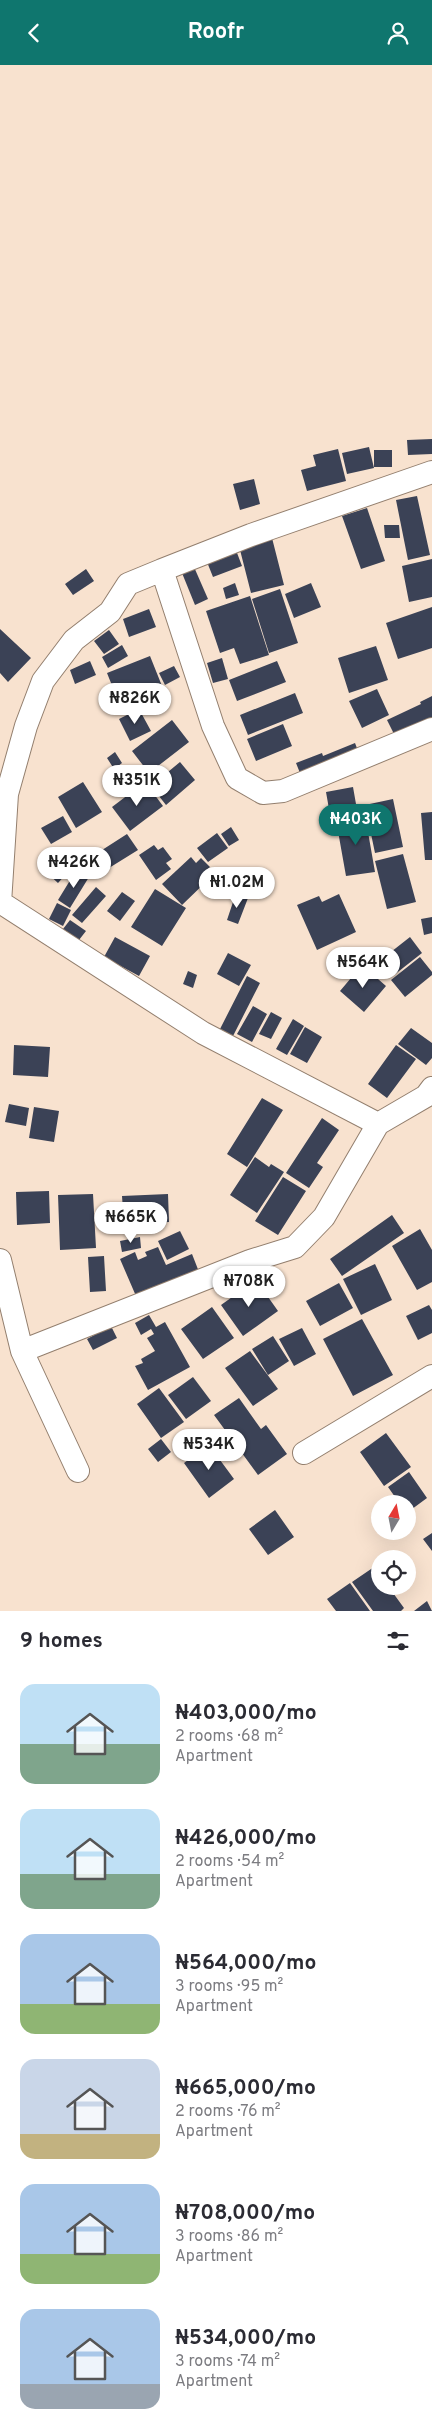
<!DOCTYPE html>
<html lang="en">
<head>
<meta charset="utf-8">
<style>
	:root { --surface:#fff; --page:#f7f7f7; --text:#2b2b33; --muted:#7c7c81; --accent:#0f766e }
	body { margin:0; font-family:Overpass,sans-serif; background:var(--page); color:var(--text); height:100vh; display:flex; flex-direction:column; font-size:19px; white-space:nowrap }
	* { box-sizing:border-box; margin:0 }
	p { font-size:16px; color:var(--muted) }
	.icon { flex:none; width:28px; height:28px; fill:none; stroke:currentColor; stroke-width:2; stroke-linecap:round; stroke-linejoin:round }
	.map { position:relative; height:1546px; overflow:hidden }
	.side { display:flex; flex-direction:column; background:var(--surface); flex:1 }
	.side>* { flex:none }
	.needle { width:32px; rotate:10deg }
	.tools { position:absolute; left:371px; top:1430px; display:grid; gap:10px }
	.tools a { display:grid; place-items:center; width:45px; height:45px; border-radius:50%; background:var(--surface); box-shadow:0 5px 20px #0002; font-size:25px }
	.price { position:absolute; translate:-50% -42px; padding:0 11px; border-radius:18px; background:#fff; color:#222; font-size:16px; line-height:32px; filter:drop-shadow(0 1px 2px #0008) }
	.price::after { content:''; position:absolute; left:50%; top:30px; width:15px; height:11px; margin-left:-8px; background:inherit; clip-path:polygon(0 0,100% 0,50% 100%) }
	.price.selected { background:var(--accent); color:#fff }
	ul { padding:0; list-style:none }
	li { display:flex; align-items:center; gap:15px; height:125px; padding:0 20px }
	li span { display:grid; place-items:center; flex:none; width:140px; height:100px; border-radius:15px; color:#555 }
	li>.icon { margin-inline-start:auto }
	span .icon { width:60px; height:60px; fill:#fffc; stroke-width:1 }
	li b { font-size:21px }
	h2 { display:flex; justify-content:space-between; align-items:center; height:60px; padding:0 20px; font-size:21px }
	header { display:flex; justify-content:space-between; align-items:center; height:65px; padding:0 20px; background:var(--accent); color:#fff; font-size:22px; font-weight:700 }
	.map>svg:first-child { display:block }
</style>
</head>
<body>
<header><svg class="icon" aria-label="back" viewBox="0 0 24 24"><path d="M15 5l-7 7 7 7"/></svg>Roofr<svg class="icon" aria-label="person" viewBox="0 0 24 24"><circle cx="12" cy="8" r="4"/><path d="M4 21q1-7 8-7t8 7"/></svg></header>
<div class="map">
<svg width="432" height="1546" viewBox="0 0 432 1546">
	<rect width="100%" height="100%" fill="#f8e2cf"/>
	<path fill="#3b4256" d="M432,374v15l-24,1 -1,-15z
		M369,382l5,21 -27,6 -5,-21z
		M338,384l8,32 -39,10 -6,-21 15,-4 -3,-11z
		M374,385h18v17h-18z
		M254,414l6,25 -20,6 -7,-26z
		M417,431l13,59 -22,5 -12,-60z
		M367,443l18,53 -24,8 -19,-53z
		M384,460h15l1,13h-15z
		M272,473l12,47 -33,8 -12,-47z
		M234,480l8,21 -29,11 -8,-20z
		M432,494v38l-23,5 -7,-36z
		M194,502l14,32 -13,6 -13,-32z
		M86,504l8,12 -21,14 -8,-11z
		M235,518l4,12 -13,4 -3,-11z
		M311,518l10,24 -27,11 -9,-24z
		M280,524l18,54 -29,10 -17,-54z
		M250,531l19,59 -29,9 -6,-16 -14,5 -14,-42z
		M432,542v41l-34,11 -12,-36z
		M149,544l7,18 -27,10 -6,-18z
		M0,564l31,29 -23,24 -8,-9z
		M109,565l10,14 -15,10 -10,-13z
		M122,580l6,11 -20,12 -6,-11z
		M376,581l12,34 -39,13 -11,-35z
		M150,591l12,30 -43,17 -12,-30z
		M222,593l6,21 -15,4 -6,-20z
		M90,596l6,14 -21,9 -5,-14z
		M277,596l9,21 -49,19 -8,-21z
		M174,601l6,11 -15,8 -6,-12z
		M377,624l12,26 -27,13 -13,-27z
		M295,628l8,20 -55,22 -8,-20z
		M432,631v22l-37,18 -8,-16 34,-16 -1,-2z
		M139,644l12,22 -21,10 -11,-22z
		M172,655l17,22 -40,31 -17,-22z
		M283,659l9,22 -36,15 -9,-22z
		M355,678l5,13 -60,17 -4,-10 26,-10 1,3z
		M115,687l7,11 -8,6 -7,-11z
		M180,697l15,18 -29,25 -15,-19z
		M83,717l19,30 -26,16 -18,-31z
		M145,717l18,24 -33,25 -18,-24z
		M353,722l3,17 -27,5 -3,-17z
		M393,734l10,48 -28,6 -10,-48z
		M432,747v48h-7l-4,-47z
		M365,750l10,57 -29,4 -10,-56z
		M63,751l9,16 -21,12 -10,-16z
		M231,762l8,13 -10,6 -8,-12z
		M217,768l11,15 -20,14 -11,-14z
		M127,769l11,16 -29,18 -10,-16z
		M154,780l4,5 5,-3 9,12 -6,4 5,6 -15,11 -17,-25z
		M66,784l13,11 -21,23 -12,-11z
		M403,789l13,48 -29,7 -12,-48z
		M191,792l5,6 5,-5 9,9 -6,5 6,6 -28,27 -20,-21z
		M77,804l12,8 -19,31 -12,-8z
		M96,822l10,9 -24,27 -10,-8z
		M155,824l31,19 -24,38 -31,-19z
		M122,827l13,9 -15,20 -13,-10z
		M236,828l12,5 -10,26 -11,-4z
		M339,829l17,38 -39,18 -20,-45 22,-9 3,6z
		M57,838l14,7 -8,16 -14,-7z
		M432,852v16l-8,2 -3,-16z
		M70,855l16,11 -7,9 -16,-11z
		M115,872l35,19 -11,20 -35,-19z
		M410,872l12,16 -28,22 -12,-16z
		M228,888l23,12 -12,21 -22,-12z
		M420,892l12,15v3l-27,22 -14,-17z
		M362,900l24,21 -22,26 -24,-21z
		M188,906l9,4 -4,13 -10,-4z
		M247,911l13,7 -27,53 -13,-7z
		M253,941l14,8 -15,28 -15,-8z
		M271,947l11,6 -11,21 -12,-5z
		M293,954l11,7 -17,29 -11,-6z
		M305,962l17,10 -15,26 -17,-9z
		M411,963l21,15v15l-6,7 -28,-21z
		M14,980l36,2 -2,30 -35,-2z
		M396,980l20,14 -29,39 -19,-14z
		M262,1033l21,12 -36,57 -20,-13z
		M9,1039l20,4 -3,18 -21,-4z
		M34,1042l25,4 -5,31 -25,-4z
		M322,1053l17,12 -22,33 6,4 -14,21 -23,-15z
		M255,1092l14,10 2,-3 13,8 -27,41 -27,-18z
		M283,1112l23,14 -28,44 -23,-14z
		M49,1126l1,32 -33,2 -1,-33z
		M93,1129l3,54 -36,2 -2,-55z
		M168,1129l1,28 -45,2 -2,-28z
		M392,1150l12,18 -62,43 -12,-17z
		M420,1164l12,21v32l-15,8 -25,-44z
		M180,1166l9,18 -22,11 -9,-19z
		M140,1172l1,11 -19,4 -2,-11z
		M158,1182l8,18 26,-11 9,23 -62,26 -19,-44 15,-7 3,8 9,-4 -2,-4z
		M104,1191l2,35 -16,1 -2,-35z
		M375,1199l17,36 -31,15 -18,-36z
		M256,1215l22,31 -35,25 -22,-31z
		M339,1218l14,25 -33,18 -14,-25z
		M429,1240l3,5v23l-14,7 -12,-24z
		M212,1242l22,31 -31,21 -22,-30z
		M149,1250l7,12 9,-5 25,45 -42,23 -13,-24 8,-3 -2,-4 14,-8 -8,-13 7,-4 -3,-5 -10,6 -6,-12z
		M362,1254l31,56 -40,21 -30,-57z
		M111,1261l6,12 -24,12 -6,-11z
		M302,1263l14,26 -22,12 -15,-27z
		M273,1271l16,25 -21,14 -16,-26z
		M250,1286l28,38 -25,17 -28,-38z
		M193,1312l18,24 -25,18 -18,-24z
		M159,1323l25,34 -23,16 -24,-34z
		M239,1333l22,31 5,-4 21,29 -29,21 -44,-60z
		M386,1368l25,34 -27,19 -24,-34z
		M161,1374l10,13 -13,10 -10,-13z
		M209,1380l25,34 -25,19 -25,-35z
		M409,1407l18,26 -19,14v-8h-8l-12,-17z
		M275,1445l19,27 -26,18 -19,-26z
		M432,1468v18l-9,-12z
		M374,1502l6,8v11h8l16,22 -3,3h-28l-21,-29z
		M350,1518l20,28h-34l-9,-12z
		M427,1536l5,10h-18z"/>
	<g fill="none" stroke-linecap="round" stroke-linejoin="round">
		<g stroke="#937f6e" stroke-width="24">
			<path id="minor" d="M432,407l-181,63 -89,35 51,156 24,52 26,15 20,-2 149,-62
				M0,837l203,131 175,91
				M0,838l7,-109 19,-68 17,-45 31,-41 36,-28 18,-28 34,-14
				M0,1195l22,91 56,120
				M22,1286l228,-90 45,-14 29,-30 54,-93 48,-28 6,-8
				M304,1388l128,-77"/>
		</g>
		<use href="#minor" stroke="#fff" stroke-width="22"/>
	</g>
</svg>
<div class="tools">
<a><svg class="needle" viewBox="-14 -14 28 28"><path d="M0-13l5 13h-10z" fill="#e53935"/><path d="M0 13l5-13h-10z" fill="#7c7c81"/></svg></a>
<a><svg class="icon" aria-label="locate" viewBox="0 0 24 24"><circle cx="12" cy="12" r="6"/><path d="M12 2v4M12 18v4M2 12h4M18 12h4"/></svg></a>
</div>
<b class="price" style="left:135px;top:660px">₦826K</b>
<b class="price" style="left:137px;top:742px">₦351K</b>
<b class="price selected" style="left:356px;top:781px">₦403K</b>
<b class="price" style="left:74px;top:824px">₦426K</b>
<b class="price" style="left:237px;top:844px">₦1.02M</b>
<b class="price" style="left:363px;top:924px">₦564K</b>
<b class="price" style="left:131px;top:1179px">₦665K</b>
<b class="price" style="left:249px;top:1243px">₦708K</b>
<b class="price" style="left:209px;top:1406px">₦534K</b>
</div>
<section class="side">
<h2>9 homes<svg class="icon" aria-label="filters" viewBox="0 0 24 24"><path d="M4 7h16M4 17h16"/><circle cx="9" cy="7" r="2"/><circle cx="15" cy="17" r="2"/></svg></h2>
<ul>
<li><span style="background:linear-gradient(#bfe0f5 60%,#7fa58c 0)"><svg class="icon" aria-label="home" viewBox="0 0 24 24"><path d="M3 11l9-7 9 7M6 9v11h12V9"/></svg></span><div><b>₦403,000/mo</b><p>2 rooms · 68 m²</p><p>Apartment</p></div></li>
<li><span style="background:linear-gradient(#bfe0f5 65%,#7fa58c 0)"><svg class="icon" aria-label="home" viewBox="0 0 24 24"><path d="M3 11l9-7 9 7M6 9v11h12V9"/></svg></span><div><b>₦426,000/mo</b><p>2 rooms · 54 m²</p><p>Apartment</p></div></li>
<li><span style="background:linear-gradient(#a9c7e8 70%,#8fb573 0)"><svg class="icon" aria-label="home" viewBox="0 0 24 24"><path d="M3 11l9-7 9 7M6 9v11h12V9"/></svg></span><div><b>₦564,000/mo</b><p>3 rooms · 95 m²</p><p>Apartment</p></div></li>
<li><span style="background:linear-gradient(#c9d6e8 75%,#c2b280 0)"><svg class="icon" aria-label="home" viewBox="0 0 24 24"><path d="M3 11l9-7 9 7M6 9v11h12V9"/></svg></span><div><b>₦665,000/mo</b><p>2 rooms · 76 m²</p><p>Apartment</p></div></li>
<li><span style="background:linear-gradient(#a9c7e8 70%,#8fb573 0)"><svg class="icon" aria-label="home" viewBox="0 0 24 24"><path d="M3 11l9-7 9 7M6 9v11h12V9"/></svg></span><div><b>₦708,000/mo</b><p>3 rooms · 86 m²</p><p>Apartment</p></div></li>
<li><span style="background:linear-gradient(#a9c7e8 75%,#9aa5b1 0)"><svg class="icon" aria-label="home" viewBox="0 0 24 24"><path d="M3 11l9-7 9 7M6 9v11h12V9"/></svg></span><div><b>₦534,000/mo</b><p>3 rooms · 74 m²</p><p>Apartment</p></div></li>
</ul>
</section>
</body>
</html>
